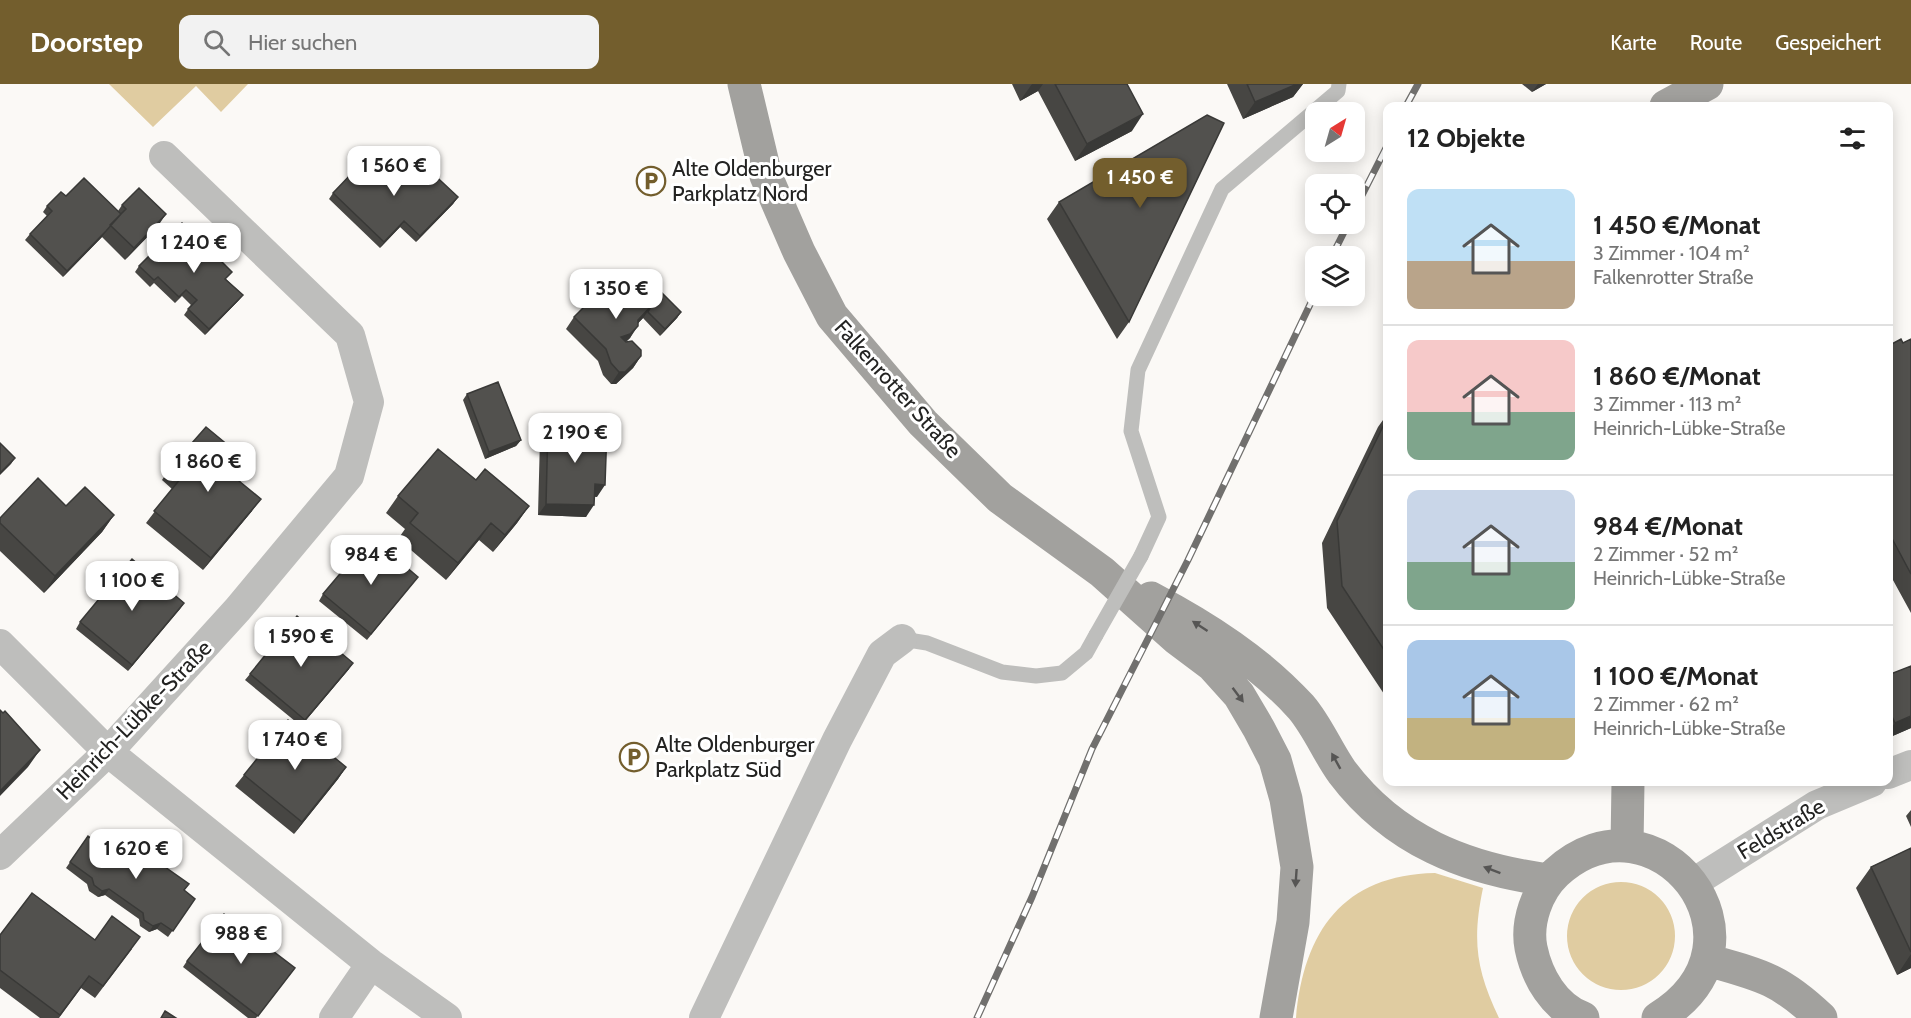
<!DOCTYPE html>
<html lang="de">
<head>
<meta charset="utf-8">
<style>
	:root { --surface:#fff; --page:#f2f2f2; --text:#222; --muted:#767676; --line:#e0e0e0; --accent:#735e2d }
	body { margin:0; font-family:Cabin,sans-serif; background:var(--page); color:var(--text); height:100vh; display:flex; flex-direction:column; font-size:22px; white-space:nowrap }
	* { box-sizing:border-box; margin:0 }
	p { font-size:20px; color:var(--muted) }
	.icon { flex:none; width:33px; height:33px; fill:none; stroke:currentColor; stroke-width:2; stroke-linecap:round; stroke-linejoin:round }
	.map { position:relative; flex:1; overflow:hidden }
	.side { position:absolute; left:1383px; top:18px; width:510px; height:684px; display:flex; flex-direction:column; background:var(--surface); border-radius:12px; box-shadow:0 3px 15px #0003 }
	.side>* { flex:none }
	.needle { width:39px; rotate:37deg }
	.fabs { position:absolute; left:1305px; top:18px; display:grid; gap:12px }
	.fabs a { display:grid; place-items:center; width:60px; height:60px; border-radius:12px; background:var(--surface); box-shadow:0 3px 15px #0003; font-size:30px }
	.price { position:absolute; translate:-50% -51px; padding:0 14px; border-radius:12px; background:#fff; color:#222; font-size:20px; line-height:39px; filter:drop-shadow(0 2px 3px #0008) }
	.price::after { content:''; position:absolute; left:50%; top:36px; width:18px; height:14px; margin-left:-9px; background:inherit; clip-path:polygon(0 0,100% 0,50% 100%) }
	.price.on { background:var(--accent); color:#fff }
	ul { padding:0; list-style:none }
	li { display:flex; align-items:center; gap:18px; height:150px; padding:0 24px }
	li+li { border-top:2px solid var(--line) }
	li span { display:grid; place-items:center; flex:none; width:168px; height:120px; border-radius:12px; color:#555 }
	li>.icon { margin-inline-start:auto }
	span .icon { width:72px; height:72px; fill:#fffc; stroke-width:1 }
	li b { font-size:26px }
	h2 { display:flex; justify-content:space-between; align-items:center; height:72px; padding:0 24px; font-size:26px }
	header { display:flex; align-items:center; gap:36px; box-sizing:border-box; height:84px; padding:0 30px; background:var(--accent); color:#fff }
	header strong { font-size:28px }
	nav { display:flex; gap:33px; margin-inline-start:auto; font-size:21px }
	.search { width:420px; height:54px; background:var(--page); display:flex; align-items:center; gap:15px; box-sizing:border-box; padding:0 21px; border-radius:12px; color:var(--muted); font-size:22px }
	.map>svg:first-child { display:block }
</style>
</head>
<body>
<header>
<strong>Doorstep</strong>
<div class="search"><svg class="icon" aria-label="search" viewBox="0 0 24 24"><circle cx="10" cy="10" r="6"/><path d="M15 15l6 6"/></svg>Hier suchen</div>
<nav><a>Karte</a><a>Route</a><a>Gespeichert</a></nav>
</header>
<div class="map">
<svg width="1911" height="934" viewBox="0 0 1911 934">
	<rect width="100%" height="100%" fill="#fbf9f6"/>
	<path fill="#e0cca1" d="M109,0h139l-27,28 -25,-26 -43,41z
		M1435,789l48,15c-11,52 -7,82 16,130h-203c8,-87 47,-143 139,-145z
		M1567 852a54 54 0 1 1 108 0a54 54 0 1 1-108 0Z"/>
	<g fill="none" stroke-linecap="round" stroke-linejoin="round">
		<path stroke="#bebebc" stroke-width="15" d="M1141,472l18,-39 -28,-86 7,-61 84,-181 116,-98 1,-7
			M902,555l25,4 75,29 34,4 26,-3 24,-20 10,-18"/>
		<path stroke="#bebebc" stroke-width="30" d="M0,560l108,108 263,212 76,54
			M1888,690l23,-9
			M0,771l108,-103 130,-143 111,-133 20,-74 -19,-67 -186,-179
			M1693,799l124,-78 55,-23
			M334,934l37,-54
			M704,934l133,-278 45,-86 20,-15"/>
		<path stroke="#a2a19e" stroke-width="33" d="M744,0l22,92 33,76 33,64 91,107 77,75 102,74 74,66 36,27 27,30 20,34 16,31 11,39 11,68 -4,55 -17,96
			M1666,22l41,-22
			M1151,514c55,29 108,63 150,109 17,20 26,44 41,65 52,69 124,97 207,108
			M1627,762l1,-64
			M1707,876c54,15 73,19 114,58
			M1583,934c-29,-11 -46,-41 -52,-70 -5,-26 6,-57 25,-75 99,-91 227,69 102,145"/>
		<g stroke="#71706e" stroke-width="7">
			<path id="rail" d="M1406,22l12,-22
				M1354,127l34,-67
				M1332,172l16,-32
				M977,934l55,-121 60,-148 96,-189 128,-268"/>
		</g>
		<use href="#rail" stroke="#fff" stroke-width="4.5" stroke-dasharray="14" stroke-linecap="butt"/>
		<path stroke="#bebebc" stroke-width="15" d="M1096,551l45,-79"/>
	</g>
	<path fill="#474643" d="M1012,0h115l5,47 -57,30 -37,-70 -18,10z
		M1227,0h76l-10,13 -50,22z
		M1522,0h24l-14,8z
		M412,98l46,15 -5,7 -37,38 -16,-15 -20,21 -51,-49 4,-6z
		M66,112l52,15 4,-6 36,21 -33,34 -23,-23 -39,40 -38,-37 5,-6 17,-18 -4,-4 4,-6z
		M1059,118l70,120 -12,17 -70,-120z
		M217,173l9,22 17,16 -5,6 -33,34 -21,-20 7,-10 -9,-9 -7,7 -21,-20 -4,4 -15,-15 4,-6z
		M637,207l44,21 -4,6 -17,18 -17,-18 -5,5 -8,15 -4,4 15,14 -8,12 -17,16h-5l-8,-9 -5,-14 -32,-32 8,-12z
		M1911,255v274l-23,-42v-225l15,-3z
		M467,310l54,46 -5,6 -31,13 -22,-59z
		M1388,329v287l-61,-92 -5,-65 56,-116z
		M548,342l49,71 -3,-1 -8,21 -48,-2 2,-77z
		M252,381l-12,17 12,29 -49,59 -57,-47 26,-34 -10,-9 8,-12z
		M476,396l53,26 -12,17 -24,29 -14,-12 -33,40 -48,-41 7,-10 -19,-16 12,-17z
		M66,422l48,9 -12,17 -58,61 -44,-42v-33z
		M418,493l-51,63 -48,-39 4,-7z
		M184,519l-56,68 -52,-42 4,-7z
		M349,585l-48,57 -56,-46 5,-6z
		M1888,591l23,53 -23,10z
		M346,683l-8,12 -44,55 -59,-48 9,-11z
		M1911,726v17l-5,-11z
		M88,752l22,16 74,39 11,8 -27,38 -11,-8 -8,3 -9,-6 -1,-7 -34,-24 -7,2 -9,-6 -2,-7 -21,-16z
		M1911,764v120l-14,7 -41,-87 15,-21z
		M0,851l95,5 37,9 -37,49 -14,-10 -22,30h-19l-40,-30z
		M187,877l108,7 -39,50h-8l-65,-51z"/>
	<path fill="#393937" d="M1032,0h11l-5,7 -18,10z
		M1297,0h6l-10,13 -50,22 12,-17z
		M1538,0h8l-14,8z
		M1143,30l-11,17 -57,30 12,-17z
		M458,113l-5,7 -37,38 4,-6z
		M166,130l-8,12 -33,34 9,-12z
		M404,137l-4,6 -20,21 4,-6z
		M106,147l-4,6 -39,40 4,-6z
		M243,211l-5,6 -33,34 4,-6z
		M652,221l-8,12 -14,15 8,-12z
		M681,228l-4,6 -17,18 5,-7z
		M638,242l-8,12 -9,8v-9z
		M641,272l-8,12 -17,16h-5l8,-12z
		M521,356l-5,6 -31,13 4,-7z
		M15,374l-4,6 -11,11v-2z
		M595,400l10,1 -8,12 -11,-1z
		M261,415l-9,12 -49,59 8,-12z
		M546,420l48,1 -8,12 -48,-2z
		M529,422l-12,17 -24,29 12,-17z
		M114,431l-12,17 -58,61 11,-17z
		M491,439l-12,17 -33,40 12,-17z
		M184,519l-4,6 -52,62 4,-6z
		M353,579l-4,6 -48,57 4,-6z
		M1911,632v12l-23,10v-6l7,-9z
		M40,666l-12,17 -28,29v-5z
		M346,683l-8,12 -44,55 8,-12z
		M109,805l-4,6 -7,2 4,-6z
		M161,839l-4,6 -8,3 4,-6z
		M1911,870v14l-14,7z"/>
	<path fill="#52514e" stroke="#393937" stroke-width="1.5" d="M1055,0h72l16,30 -56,30z
		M1247,0h50l-42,18z
		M1207,31l17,8 -95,199 -70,-120z
		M376,64l36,34 14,-15 32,30 -38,39 -16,-15 -20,21 -51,-49z
		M84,94l37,36 -15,17 -39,40 -37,-37 22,-23 -5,-5 14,-14 5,4z
		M139,104l27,26 -32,34 -24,-23 16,-16 -4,-4z
		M182,139l16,15 4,-3 18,17 -4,4 16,16 -7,7 18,16 -34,34 -21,-20 9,-9 -11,-10 -7,7 -21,-20 -4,3 -15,-14z
		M619,188l33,33 -14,15v6l-8,8 -9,3 5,5 6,-1 9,9v6l-16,16h-6l-8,-9 -5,-14 -32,-32z
		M649,196l32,32 -16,17 -17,-17 4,-7 -15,-14z
		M1901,255l2,4 8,-4v235l-23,-43v-185z
		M498,298l23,58 -32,12 -22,-58z
		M1388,332v240l-46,-70 -5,-65z
		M548,342l59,2 -2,57 -10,-1 -1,21 -48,-1z
		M206,343l46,38 -13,16 22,18 -50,59 -57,-47 27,-33 -11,-10z
		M0,359l15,15 -15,15z
		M438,365l38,31 9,-11 44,37 -24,29 -14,-12 -33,40 -48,-40 8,-10 -20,-17z
		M38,394l28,28 19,-19 29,28 -59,61 -55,-53v-5z
		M371,453l47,40 -47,57 -48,-40z
		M132,475l52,44 -52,62 -52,-43z
		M297,532l56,47 -48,57 -55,-46z
		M1911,582v50l-16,7 -7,-15v-33z
		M0,626l3,3 2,-2 35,39 -40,41z
		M288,636l58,47 -44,55 -58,-47z
		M88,752l22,16 11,-16 68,48 -5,6 11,9 -22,32 -12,-8 -8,3 -9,-6 -1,-7 -34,-24 -7,2 -8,-6 -2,-7 -22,-16z
		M1911,764v104l-40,-85z
		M32,809l63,47 17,-24 28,21 -37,49 -14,-10 -29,39 -60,-45v-35z
		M224,830l71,54 -37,48 -71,-55z
		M165,927l11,7h-15z"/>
	<defs><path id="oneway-solid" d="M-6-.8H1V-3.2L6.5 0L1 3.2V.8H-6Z" transform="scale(1.5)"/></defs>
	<g fill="#565554">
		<use href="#oneway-solid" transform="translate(1200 542) rotate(-147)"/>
		<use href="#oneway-solid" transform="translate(1238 611) rotate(53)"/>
		<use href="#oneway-solid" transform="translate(1336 677) rotate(-119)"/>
		<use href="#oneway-solid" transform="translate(1492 786) rotate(-159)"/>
		<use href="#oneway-solid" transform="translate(1296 794) rotate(94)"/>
	</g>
	<defs>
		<g id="parking-ring" transform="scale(1.5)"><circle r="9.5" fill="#fff" stroke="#735e2d" stroke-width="1.5"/><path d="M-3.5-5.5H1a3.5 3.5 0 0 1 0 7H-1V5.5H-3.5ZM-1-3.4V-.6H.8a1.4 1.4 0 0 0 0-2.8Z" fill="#735e2d"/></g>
	</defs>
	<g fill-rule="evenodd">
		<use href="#parking-ring" x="651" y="97"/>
		<use href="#parking-ring" x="634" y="673"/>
	</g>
	<g text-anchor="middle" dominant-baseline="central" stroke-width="6" stroke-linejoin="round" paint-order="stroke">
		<g font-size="22" fill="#232322" stroke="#fff" text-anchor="start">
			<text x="672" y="84">Alte Oldenburger<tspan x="672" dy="25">Parkplatz Nord</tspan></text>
			<text x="655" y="660">Alte Oldenburger<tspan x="655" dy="25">Parkplatz Süd</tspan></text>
		</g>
		<g font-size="22" fill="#232322" stroke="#fff">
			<text transform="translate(898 305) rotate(48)">Falkenrotter Straße</text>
			<text transform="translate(134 636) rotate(-46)">Heinrich-Lübke-Straße</text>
			<text transform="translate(1781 745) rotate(-31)">Feldstraße</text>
		</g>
	</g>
</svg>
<div class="fabs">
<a><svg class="needle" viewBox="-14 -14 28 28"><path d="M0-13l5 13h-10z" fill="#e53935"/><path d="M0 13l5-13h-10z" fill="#767676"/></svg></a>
<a><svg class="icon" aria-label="locate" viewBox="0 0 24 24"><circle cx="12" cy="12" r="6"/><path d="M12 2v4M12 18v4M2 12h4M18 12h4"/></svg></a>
<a><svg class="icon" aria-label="layers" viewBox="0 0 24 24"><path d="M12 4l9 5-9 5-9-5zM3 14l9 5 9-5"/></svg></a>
</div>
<b class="price" style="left:394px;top:113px">1 560 €</b>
<b class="price on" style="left:1140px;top:125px">1 450 €</b>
<b class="price" style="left:194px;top:190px">1 240 €</b>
<b class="price" style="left:616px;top:236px">1 350 €</b>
<b class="price" style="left:575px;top:380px">2 190 €</b>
<b class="price" style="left:208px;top:409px">1 860 €</b>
<b class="price" style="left:371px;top:502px">984 €</b>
<b class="price" style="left:132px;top:528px">1 100 €</b>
<b class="price" style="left:301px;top:584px">1 590 €</b>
<b class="price" style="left:295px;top:687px">1 740 €</b>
<b class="price" style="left:136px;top:796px">1 620 €</b>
<b class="price" style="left:241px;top:881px">988 €</b>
<section class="side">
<h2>12 Objekte<svg class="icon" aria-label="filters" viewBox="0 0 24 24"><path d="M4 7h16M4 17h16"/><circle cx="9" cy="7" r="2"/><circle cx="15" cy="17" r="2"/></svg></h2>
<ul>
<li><span style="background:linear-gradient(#bfe0f5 60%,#b9a48a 0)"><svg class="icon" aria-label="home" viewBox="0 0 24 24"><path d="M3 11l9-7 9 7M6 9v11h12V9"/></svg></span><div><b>1 450 €/Monat</b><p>3 Zimmer · 104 m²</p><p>Falkenrotter Straße</p></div></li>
<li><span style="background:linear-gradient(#f6c9c9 60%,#7fa58c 0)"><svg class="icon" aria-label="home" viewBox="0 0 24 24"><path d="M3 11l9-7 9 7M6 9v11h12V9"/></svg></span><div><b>1 860 €/Monat</b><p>3 Zimmer · 113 m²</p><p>Heinrich-Lübke-Straße</p></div></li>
<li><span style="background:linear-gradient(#c9d6e8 60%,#7fa58c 0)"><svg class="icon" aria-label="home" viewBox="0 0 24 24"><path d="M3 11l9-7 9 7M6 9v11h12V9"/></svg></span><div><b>984 €/Monat</b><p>2 Zimmer · 52 m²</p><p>Heinrich-Lübke-Straße</p></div></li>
<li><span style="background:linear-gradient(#a9c7e8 65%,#c2b280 0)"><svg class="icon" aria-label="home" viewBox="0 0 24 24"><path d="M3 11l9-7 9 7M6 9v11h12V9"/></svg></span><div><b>1 100 €/Monat</b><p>2 Zimmer · 62 m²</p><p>Heinrich-Lübke-Straße</p></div></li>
</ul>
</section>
</div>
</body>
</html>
